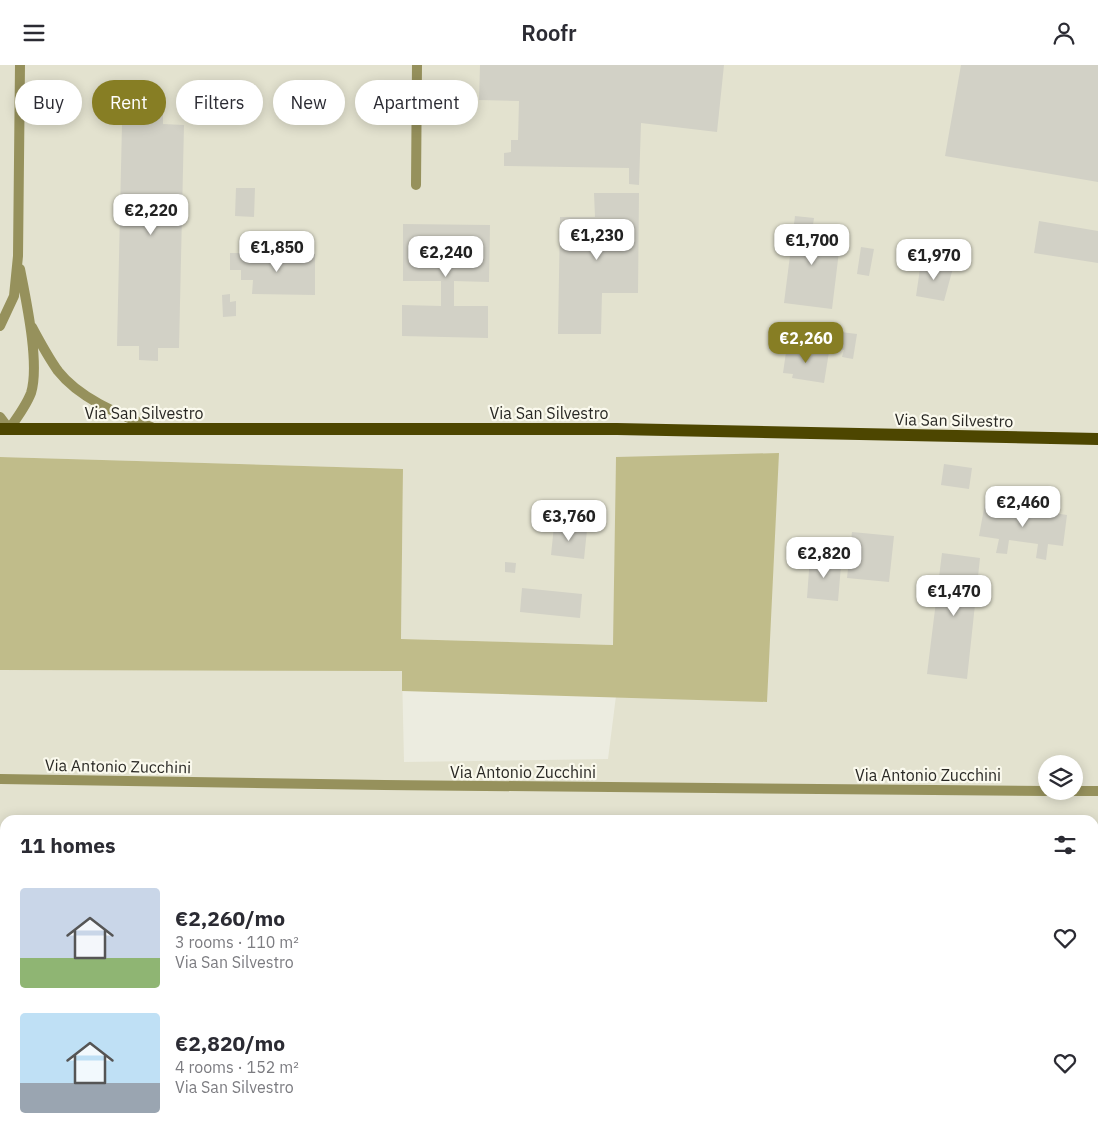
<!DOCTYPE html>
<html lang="en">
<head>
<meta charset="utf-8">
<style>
	:root { --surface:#fff; --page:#f7f7f7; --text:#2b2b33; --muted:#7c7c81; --accent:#877e24 }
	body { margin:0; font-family:"IBM Plex Sans",sans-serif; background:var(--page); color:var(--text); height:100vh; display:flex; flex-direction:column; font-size:19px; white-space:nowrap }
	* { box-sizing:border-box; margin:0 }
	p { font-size:16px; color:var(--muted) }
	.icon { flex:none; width:28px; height:28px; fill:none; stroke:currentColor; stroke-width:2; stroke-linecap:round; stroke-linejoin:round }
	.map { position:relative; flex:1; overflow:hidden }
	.sheet { position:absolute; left:0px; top:750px; width:1099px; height:320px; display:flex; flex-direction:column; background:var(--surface); border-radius:15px 15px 0 0; box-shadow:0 2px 12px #0003 }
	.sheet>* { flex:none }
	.banner { position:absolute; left:15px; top:15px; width:500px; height:45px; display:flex; gap:10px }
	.controls { position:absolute; left:1038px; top:690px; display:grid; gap:10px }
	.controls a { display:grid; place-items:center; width:45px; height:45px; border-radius:50%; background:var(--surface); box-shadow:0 2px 12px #0003; font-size:25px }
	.price { position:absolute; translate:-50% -42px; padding:0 11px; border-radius:10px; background:#fff; color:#222; font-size:16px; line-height:32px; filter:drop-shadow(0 1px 2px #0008) }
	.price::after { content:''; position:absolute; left:50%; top:30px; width:15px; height:11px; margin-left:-8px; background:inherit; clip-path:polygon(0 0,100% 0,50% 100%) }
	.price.on { background:var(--accent); color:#fff }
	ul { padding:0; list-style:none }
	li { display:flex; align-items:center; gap:15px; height:125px; padding:0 20px }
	li span { display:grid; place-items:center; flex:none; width:140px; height:100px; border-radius:5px; color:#555 }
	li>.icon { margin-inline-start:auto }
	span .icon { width:60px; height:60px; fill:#fffc; stroke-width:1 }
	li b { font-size:21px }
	h2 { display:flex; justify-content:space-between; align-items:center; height:60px; padding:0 20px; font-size:21px }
	.tag { padding:0 18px; border-radius:22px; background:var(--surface); box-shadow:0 2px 12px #0003; font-size:18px; line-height:45px }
	.tag.on { background:var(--accent); color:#fff }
	header { display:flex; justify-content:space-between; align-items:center; height:65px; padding:0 20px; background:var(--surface); font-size:22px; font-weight:600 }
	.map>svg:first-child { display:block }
</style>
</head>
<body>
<header><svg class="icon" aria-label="menu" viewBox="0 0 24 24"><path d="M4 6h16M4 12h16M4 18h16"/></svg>Roofr<svg class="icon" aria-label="person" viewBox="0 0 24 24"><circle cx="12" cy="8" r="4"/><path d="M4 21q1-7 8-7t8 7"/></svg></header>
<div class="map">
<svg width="1098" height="1070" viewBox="0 0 1098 1070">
	<rect width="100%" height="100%" fill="#ecece0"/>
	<path fill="#e3e2cf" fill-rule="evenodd" d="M0,0h1098v1070h-1098v-465l402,1 2,91 204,-3 8,-63 151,6 -151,-245 -2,188 -213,-6 2,-170 -403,-12zM1046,699h28v27h-28zM5,755h1089v310h-1089z"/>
	<path fill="#c0bc8a" d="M779,388l-12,249 -365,-11v-20l-402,-1v-213l403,12 -2,170 212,6 3,-188z"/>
	<path fill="#d2d1c6" d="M480,0h244l-7,67 -76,-9 -2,62 -10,-1v-16l-125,-2v-13l7,-1v-12h7l1,-39 -40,-1z
		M961,0h137v117l-153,-26z
		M141,48h22v11l21,1 -5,223h-21v13l-19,-1v-14h-22l5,-222h19z
		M236,123h19l-1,29 -19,-1z
		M594,128h45l-1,100h-36l-1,41h-43l2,-117h35z
		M795,151l19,2 -2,14 29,3 -9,74 -48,-6z
		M1039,156l59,10v32l-64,-10z
		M403,159l87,1 -1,57 -35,-1v25h34v32l-86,-2v-31l39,1v-25h-38z
		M861,182l13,2 -5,27 -12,-2z
		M230,188l85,1v41l-63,-1 1,-14h-12v-10h-11z
		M921,197l32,6 -9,33 -28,-5z
		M230,229v8l6,-1v15l-13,1 -1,-22z
		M841,267l16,2 -4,25 -11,-2 2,-7 -6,-1z
		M787,280l42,7 -5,31 -32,-5 1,-4 -10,-1z
		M944,399l28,4 -3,21 -28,-4z
		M985,438l82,12 -4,31 -15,-2 -2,16 -10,-2 2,-14 -29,-4 -2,14 -11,-1 3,-14 -20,-3z
		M554,461l33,4 -3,29 -33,-4z
		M852,467l42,4 -5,46 -42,-4z
		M942,488l38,5 -13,121 -40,-5z
		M810,491l22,2v7l9,1 -3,35 -31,-3z
		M505,497l11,1 -1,10 -10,-1z
		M522,523l60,6 -2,24 -60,-6z
		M0,766h5v299h1014v5h-1019z
		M1094,798h4v161h-4z"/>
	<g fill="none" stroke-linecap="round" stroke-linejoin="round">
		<path stroke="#96915c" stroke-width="10" d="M416,120l1,-120
			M0,261l14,-30 4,-40 2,-191
			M32,262c8,15 16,30 26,44 22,28 61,43 93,56
			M0,352l9,12c8,-11 17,-23 22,-36 9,-29 -5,-93 -11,-124
			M0,714l384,6 662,6
			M1074,726h24"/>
		<path stroke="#4d4600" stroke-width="12" d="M0,364h617l481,10"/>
	</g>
	<g text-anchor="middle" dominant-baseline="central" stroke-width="4.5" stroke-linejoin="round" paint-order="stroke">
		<g font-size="16" fill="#292824" stroke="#faf9ed">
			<text x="144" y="348">Via San Silvestro</text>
			<text x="549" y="348">Via San Silvestro</text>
			<text transform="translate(954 355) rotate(1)">Via San Silvestro</text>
			<text transform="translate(118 701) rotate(1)">Via Antonio Zucchini</text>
			<text x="523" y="707">Via Antonio Zucchini</text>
			<text x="928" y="710">Via Antonio Zucchini</text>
		</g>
	</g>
</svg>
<div class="controls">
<a><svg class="icon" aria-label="layers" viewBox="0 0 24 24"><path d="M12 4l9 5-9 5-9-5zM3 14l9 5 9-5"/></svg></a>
</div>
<b class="price" style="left:151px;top:171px">€2,220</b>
<b class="price" style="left:597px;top:196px">€1,230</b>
<b class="price" style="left:812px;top:201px">€1,700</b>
<b class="price" style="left:277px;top:208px">€1,850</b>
<b class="price" style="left:446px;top:213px">€2,240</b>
<b class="price" style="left:934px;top:216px">€1,970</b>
<b class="price on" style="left:806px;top:299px">€2,260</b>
<b class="price" style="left:1023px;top:463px">€2,460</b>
<b class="price" style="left:569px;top:477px">€3,760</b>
<b class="price" style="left:824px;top:514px">€2,820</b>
<b class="price" style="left:954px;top:552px">€1,470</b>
<div class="banner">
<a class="tag">Buy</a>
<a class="tag on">Rent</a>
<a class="tag">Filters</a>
<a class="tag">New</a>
<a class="tag">Apartment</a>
</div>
<section class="sheet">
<h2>11 homes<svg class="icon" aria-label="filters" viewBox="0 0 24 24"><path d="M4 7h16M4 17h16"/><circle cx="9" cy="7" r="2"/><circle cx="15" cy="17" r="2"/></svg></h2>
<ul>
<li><span style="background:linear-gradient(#c9d6e8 70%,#8fb573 0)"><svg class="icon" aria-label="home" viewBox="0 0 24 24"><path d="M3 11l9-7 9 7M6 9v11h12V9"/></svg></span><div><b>€2,260/mo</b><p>3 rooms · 110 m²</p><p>Via San Silvestro</p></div><svg class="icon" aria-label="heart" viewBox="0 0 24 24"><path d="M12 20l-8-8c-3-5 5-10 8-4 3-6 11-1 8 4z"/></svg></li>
<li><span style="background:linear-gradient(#bfe0f5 70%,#9aa5b1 0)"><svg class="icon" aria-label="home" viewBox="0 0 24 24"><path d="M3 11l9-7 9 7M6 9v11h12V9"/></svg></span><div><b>€2,820/mo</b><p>4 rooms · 152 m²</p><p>Via San Silvestro</p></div><svg class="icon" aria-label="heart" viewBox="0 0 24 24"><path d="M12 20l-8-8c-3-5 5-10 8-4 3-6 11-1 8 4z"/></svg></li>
</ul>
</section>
</div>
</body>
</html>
